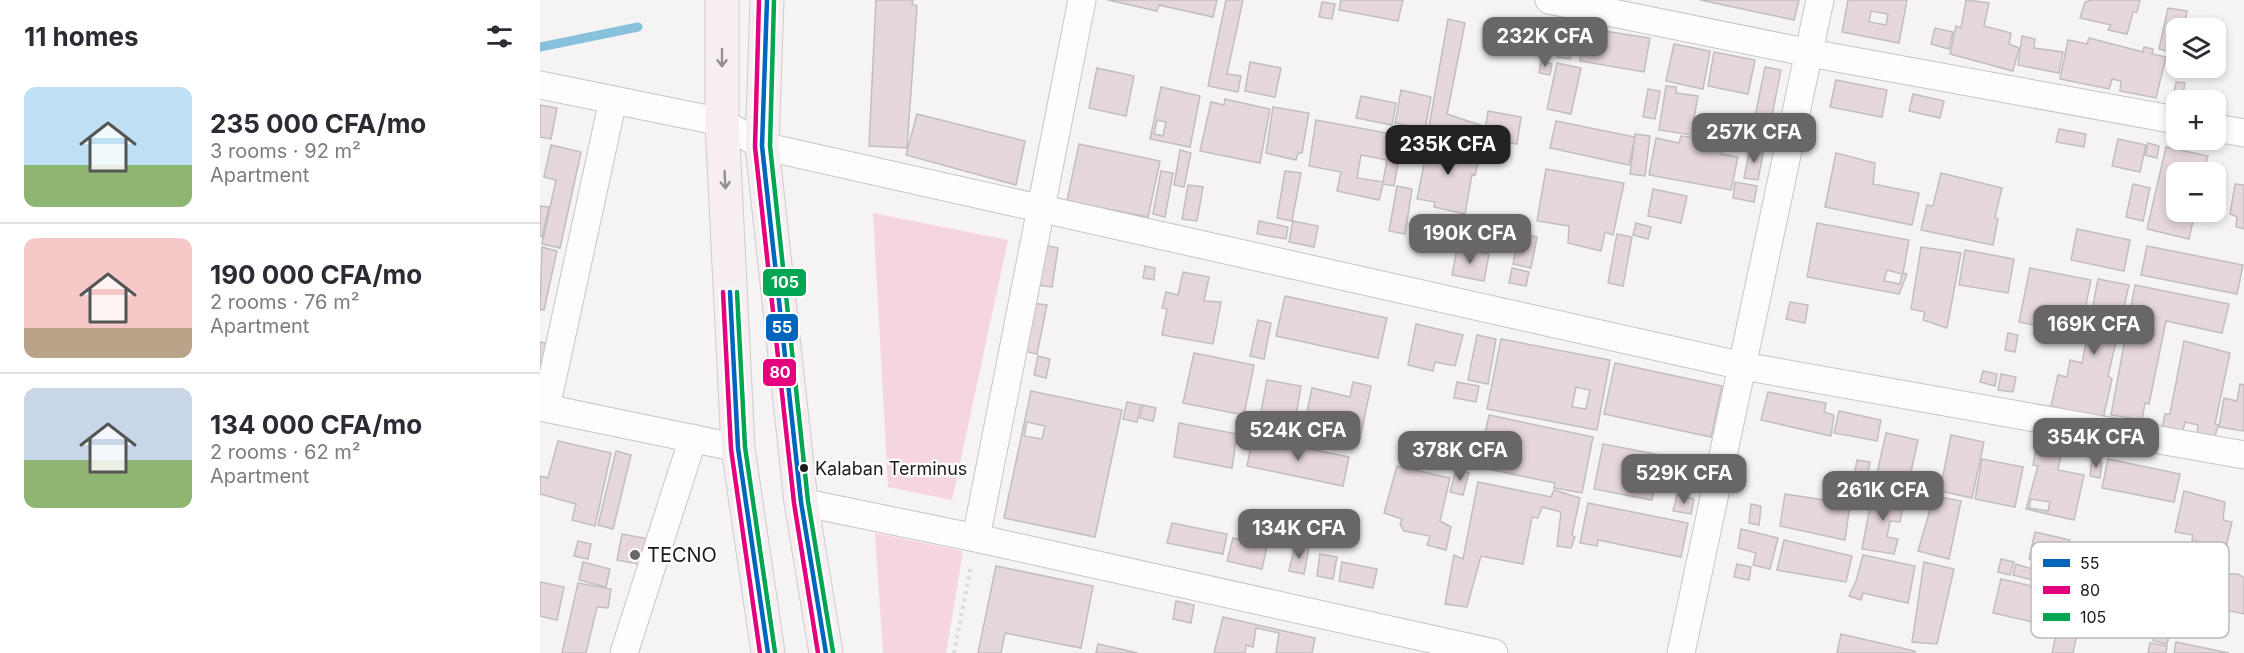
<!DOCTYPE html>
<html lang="en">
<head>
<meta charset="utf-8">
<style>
	:root { --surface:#fff; --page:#f7f7f7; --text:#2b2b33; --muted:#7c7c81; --line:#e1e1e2; --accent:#686667 }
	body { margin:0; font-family:Inter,sans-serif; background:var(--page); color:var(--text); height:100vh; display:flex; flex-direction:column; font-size:22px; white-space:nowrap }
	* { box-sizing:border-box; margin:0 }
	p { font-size:20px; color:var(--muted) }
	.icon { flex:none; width:33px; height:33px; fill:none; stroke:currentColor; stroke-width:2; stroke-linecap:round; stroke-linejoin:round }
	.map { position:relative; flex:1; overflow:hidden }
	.side { display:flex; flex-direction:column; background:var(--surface); width:540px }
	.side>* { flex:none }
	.controls { position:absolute; left:1626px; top:18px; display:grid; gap:12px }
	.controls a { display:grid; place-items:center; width:60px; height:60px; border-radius:12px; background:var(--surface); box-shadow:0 3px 9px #0003; font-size:30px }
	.price { position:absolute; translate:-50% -51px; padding:0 14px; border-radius:12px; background:var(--accent); color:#fff; font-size:20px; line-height:39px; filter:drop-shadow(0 2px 3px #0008) }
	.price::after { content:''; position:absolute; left:50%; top:36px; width:18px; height:14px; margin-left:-9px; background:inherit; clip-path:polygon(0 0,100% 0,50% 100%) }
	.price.on { background:#222; color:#fff }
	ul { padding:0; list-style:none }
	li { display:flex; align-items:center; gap:18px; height:150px; padding:0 24px }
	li+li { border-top:2px solid var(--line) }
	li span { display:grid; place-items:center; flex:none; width:168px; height:120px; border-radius:12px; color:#555 }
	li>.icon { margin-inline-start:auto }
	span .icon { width:72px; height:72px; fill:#fffc; stroke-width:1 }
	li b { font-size:26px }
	h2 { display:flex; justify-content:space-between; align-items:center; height:72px; padding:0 24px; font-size:26px }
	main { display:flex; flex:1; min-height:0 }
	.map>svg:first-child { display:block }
</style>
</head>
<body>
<main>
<section class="side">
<h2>11 homes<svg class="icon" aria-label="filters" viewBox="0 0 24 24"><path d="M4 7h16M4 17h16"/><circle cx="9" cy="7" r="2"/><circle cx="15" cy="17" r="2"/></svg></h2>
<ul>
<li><span style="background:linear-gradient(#bfe0f5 65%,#8fb573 0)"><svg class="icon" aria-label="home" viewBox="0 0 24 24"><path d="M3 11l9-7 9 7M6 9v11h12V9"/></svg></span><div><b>235 000 CFA/mo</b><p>3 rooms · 92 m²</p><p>Apartment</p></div></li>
<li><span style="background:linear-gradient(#f6c9c9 75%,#b9a48a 0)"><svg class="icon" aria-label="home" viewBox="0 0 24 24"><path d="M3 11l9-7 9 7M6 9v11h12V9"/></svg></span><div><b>190 000 CFA/mo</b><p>2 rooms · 76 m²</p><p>Apartment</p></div></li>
<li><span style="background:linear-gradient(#c9d6e8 60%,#8fb573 0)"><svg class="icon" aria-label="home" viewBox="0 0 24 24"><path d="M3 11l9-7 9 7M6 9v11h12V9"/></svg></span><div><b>134 000 CFA/mo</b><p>2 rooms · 62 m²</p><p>Apartment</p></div></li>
</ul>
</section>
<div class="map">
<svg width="1704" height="653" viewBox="0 0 1704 653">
	<rect width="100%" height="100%" fill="#f5f3f4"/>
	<path fill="#f6d5e2" d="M333,213l135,27 -56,260 -64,-13z
		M335,533l88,18 -17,102h-63z"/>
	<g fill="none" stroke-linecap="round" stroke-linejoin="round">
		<path stroke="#88c1db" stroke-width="9" d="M0,47l98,-20"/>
	</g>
	<path fill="#e6d7dd" stroke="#c0bebf" stroke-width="1.5" fill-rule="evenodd" d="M336,0h37l-1,4 5,2 -10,142 -38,-2z
		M568,0h109l-4,17 -54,-12 -2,6z
		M686,0h17l-16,74 14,2 -3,16 -30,-6z
		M801,0h62l-5,21 -59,-11z
		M1160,0h99l-5,20z
		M1308,0h59l-8,43 -57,-11zM1331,11l17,3 -2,11 -17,-3z
		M1426,0l23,3 -5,23 27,7 -2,11 10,4 -6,23 -63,-17 6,-28 5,2z
		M1551,0h49l-3,12h-4l-6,22 -19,-4 3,-5 -31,-7 5,-16z
		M782,2l13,2 -3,15 -13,-2z
		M1628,8l19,3 -3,17h-8v25l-17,-4z
		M908,19l17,4 -18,91 36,12 -3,18 -52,-12z
		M1004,19l17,2 -2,11 -16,-2z
		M1045,28l65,10 -6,34 -64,-11z
		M1395,28l18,4 -4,17 -18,-5z
		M1482,36l13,3 -1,9 29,4 -4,21 -41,-8z
		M1020,38l14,1 -4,20 -13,-2z
		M1549,38l54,14 1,-5 9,2 -1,5 14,3 -10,41 -36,-7 1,-10 -9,-2 -3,10 -49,-10 8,-39 19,4z
		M1134,44l36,7 -7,38 -37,-8z
		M1174,52l41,8 -7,34 -40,-8z
		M1001,61l11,3 -2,11 -11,-2z
		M710,62l31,6 -6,29 -30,-6z
		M1017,63l24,5 -10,46 -24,-5z
		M1225,67l16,3 -12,60 -16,-3z
		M557,68l37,8 -8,40 -37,-8z
		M1296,80l51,10 -5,27 -52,-10z
		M1636,82l9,1 -2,12 -9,-3z
		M1126,86l10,1v6l22,3 -7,39 -32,-5z
		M621,87l39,9 -10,51 -40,-8zM617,120l9,2 -3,14 -9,-2z
		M1108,89l12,2 -5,28 -12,-2z
		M861,90l30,7 -6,32 -30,-6z
		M1373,94l31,7 -4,17 -31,-7z
		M821,96l35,7 -4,22 -36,-7z
		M685,99l45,10 -10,54 -60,-12 11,-49 13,3z
		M0,105l17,3 -6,31 -11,-2z
		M733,107l36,6 -7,40h-4l-2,7 -30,-7z
		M948,111l33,6 -4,27 -33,-6z
		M377,114l108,27 -9,44 -110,-30z
		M776,120l87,16 -9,50 -11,-2 -4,16 -42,-9 4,-19 -32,-6zM821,155l26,5 -4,22 -26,-4z
		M1016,121l79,16 -6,28 -79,-17z
		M1519,129l27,5 -2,13 -28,-5z
		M1095,134l15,2 -5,40 -15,-2z
		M1141,136l39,5 1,13 17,3 -7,33 -82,-15 7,-37 23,5z
		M868,137l15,3 -4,20 -15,-4z
		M1578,139l28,6 -6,27 -28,-6z
		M889,140l52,11 -6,24 -3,-1 -7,40 -31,-7 1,-5 -18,-3z
		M1608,143l11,3 -2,12 -12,-3z
		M539,144l81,17 -12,56 -81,-16z
		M11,145l30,7 -21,96 -18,-4 14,-64 -12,-3z
		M1210,147l14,2 -6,31 -14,-2z
		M1626,147l42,9 -4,16h-28v40h19l-6,27 -42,-10z
		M640,150l11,3 -7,34 -10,-2z
		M1296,153l39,10 -2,21 46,9 -7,32 -87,-18z
		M1006,169l78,14 -11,52 -8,-3 -4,19 -33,-8 1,-17 -32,-5z
		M621,171l12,2 -8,44 -12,-3z
		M745,171l16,2 -9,48 -15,-3z
		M1401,173l61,15 -7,29 3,2 -5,26 -72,-15 6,-25 6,1z
		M1195,182l22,4 -3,16 -21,-4z
		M1593,184l17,4 -7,33 -17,-4z
		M1695,184l9,1v44l-8,-2 1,-10 -7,-3z
		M648,185l15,2 -6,34 -15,-2z
		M857,186l15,3 -7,45 -16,-3z
		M1113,189l34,7 -6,27 -33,-7z
		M0,206l9,1 -7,30 -2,-1z
		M719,221l29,6 -2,12 -29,-5z
		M753,221l25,5 -4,21 -25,-5z
		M1096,223l15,4 -3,12 -15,-4z
		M1277,223l92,17 -6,33 4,1 -8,20 -92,-17zM1347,270l15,4 -2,10 -16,-3z
		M1537,229l53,11 -6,31 -53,-11z
		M979,233l18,4 -6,31 -18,-4z
		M1077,234l15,3 -9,49 -15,-3z
		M504,245l14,3 -6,39 -15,-2z
		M1607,246l96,19 -6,29 -96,-19z
		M2,247l15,4 -13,59h-4z
		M1381,247l40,6 -14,75 -24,-8 2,-8 -14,-3z
		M917,248l32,6 -5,27 -32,-6z
		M1425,250l49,9 -6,34 -49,-8z
		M605,266l10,2 -1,12 -11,-2z
		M972,268l17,4 -3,14 -17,-3z
		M1490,268l61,12 -11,54 -61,-12z
		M643,272l26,5 -5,24 17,1 -8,42 -51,-9 5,-26 -5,-1 4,-16 12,3z
		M1558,279l31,6 -21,91 4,3 -9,40 -52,-13 7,-31 9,2 3,-17 12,3z
		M1595,285l94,19 -7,29 -56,-12 -17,83 -4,-1 -3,17 -31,-5z
		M745,296l102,22 -9,40 -102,-22z
		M1250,302l18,3 -3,18 -19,-4z
		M492,303l15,2 -10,49 -13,-3z
		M718,320l13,3 -7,36 -14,-3z
		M876,324l47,11 -8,31 -20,-4 -2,9 -25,-6z
		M1468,333l10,2 -3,17 -10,-2z
		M937,335l19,4 -8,45 -20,-4z
		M961,339l109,21 -13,70 -110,-21zM1036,387l14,3 -4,19 -14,-2z
		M1644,341l46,12 -15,71 3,1 -4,16 -17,-4 1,-12 -13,-3 -3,12 -20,-4 3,-16h5z
		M0,342l15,3 -5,26 -10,-2z
		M654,353l60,12 -10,50 -61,-12z
		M498,356l12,3 -4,19 -12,-3z
		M1075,363l107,23 -11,51 -107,-23z
		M1443,371l14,3 -2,12 -15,-4z
		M1461,374l15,3 -3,15 -15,-2z
		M727,380l34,6 -8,47 -35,-6z
		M813,382l18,4 -11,52 -56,-12 8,-38 38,9z
		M917,382l22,4 -3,16 -22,-4z
		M1700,384l4,1v46l-25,-4 5,-29 13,3z
		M491,391l91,19 -27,127 -91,-19zM487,422l18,4 -3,13 -18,-3z
		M1228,392l58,11 -2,9 10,3 -3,21 -70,-16z
		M587,402l14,3 -4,17 -14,-3z
		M603,405l13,3 -3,13 -13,-3z
		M1299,411l42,9 -4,21 -43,-8z
		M949,415l104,22 -11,56 -28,-5 1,-5 -77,-16z
		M639,423l58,11 -5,34 -58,-11z
		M1346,433l32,7 -10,45 -32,-7z
		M1411,435l33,7 -12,56 -32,-7z
		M713,437l96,20 -6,29 -96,-20z
		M18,441l53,12 -16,73 -23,-6 4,-16 -36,-10v-18l8,2z
		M1063,444l58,11 -9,45 -58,-11z
		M1497,444l25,6 -4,20 26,5 -10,45 -48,-11 12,-43 -5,-1zM1491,499l19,3 -2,9 -19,-3z
		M76,451l15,4 -18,74 -15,-4z
		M1442,459l41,8 -8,40 -40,-8z
		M1568,459l72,15 -6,28 -72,-14z
		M1317,460l13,2 -5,23 -12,-2z
		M1552,460l10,2 -2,16 -10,-2z
		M857,466l53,12 -10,43 11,6 -5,23 -19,-5 3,-9 -26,-5 -4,-7 2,-5 -18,-6z
		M916,470l13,3 -6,22 -13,-3z
		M938,482l73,15 3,-7 26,8 -8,37 3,2 -4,11 -14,-2 4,-34 -19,-5 -4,11 -6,-1 -9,47 -42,-8 -14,51 -22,-3 9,-49 9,4z
		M1333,491l32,6 -5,25 -10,-1 -3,16 11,2 -4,15 -32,-5z
		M1644,491l41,11 -2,18 9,2 -6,25 -34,-7 1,-5 -18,-3z
		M1245,494l65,10 -5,36 -65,-14z
		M1137,495l17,4 -3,15 -18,-3z
		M1394,496l27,5 -12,58 -31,-8z
		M1048,503l100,20 -7,34 -83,-17 -1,6 -17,-3z
		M1211,504l10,2 -2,19 -10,-2z
		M632,523l55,11 -4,20 -56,-11z
		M1201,529l37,9 -8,31 -17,-4 3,-12 -18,-5z
		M1495,532l35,8 -10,37 -7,-2 3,-9 -27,-7z
		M82,534l27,5 -6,26 -26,-5z
		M693,538l34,8 -5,23 -35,-8z
		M1244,540l68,16 -6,26 -69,-12z
		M38,541l13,3 -3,15 -14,-3z
		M755,545l14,3 -5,26 -15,-3z
		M1649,546l33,6 -3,16 6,1v5h13l6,4v36l-66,-14z
		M780,554l17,3 -4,22 -16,-3z
		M1323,555l52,11 -7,37 -45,-10 -2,7 -12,-4 7,-15z
		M1461,559l13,3 -4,13 -12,-3z
		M43,562l27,7 -4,18 -27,-7z
		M802,562l35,7 -4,19 -34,-7z
		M1384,562l30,7 -17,75 -25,-2z
		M1197,564l14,3 -2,13 -15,-3z
		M1476,564l23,7 -3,10 -23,-6z
		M456,566l97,20 -12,62 -76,-15 -4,20h-23z
		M1461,579l61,14 -7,34 -62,-14z
		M0,582l24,5 -7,33 -17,-4z
		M38,583l33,6 -3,19 -11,-1 -11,46h-24z
		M636,601l18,4 -3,18 -18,-4z
		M683,617l92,21 -3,15h-36l3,-20 -23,-5 -3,19 -7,-2 -1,8h-31z
		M1616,624l15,3 -4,17 -14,-3z
		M1517,630l20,4 -4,19h-21z
		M1301,634l74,17v2h-78z
		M1636,642l53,11h-55z
		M1610,643l17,3 -1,7h-18z
		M558,644l40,9h-42z"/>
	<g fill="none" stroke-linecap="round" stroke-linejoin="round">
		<g stroke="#c7c5c6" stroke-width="29">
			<path id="minor" d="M1009,0l261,53 366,67
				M0,85l182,37 40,24 981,220 501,89
				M1676,128l28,5
				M0,407l198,41
				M6,408l67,-308
				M261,502l175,36 106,-538
				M436,538l518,115
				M84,653l69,-215
				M1141,653l139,-653"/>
		</g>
		<g stroke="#cecdcd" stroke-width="35">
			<path id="trunk" d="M182,0v122l16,326 30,205
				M227,0l-5,146 39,356 25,151"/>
		</g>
		<path stroke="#dcdadb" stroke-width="4" stroke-dasharray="3 4.5" stroke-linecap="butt" d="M414,653l17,-88"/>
		<use href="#minor" stroke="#fefdfd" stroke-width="27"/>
		<use href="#trunk" stroke="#f6eef1" stroke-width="33"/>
		<g stroke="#fff" stroke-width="9">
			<path id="bus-1" d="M227,0l-5,146 39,356 25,151
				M190,292l8,156 30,205"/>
		</g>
		<g stroke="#fff" stroke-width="9">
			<path id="bus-2" d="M219,0l-4,147 39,356 24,150
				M183,292l8,157 29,204"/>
		</g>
		<g stroke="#fff" stroke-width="9">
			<path id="bus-3" d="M234,0l-4,146 38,355 25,151
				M197,292l8,155 30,205"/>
		</g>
		<use href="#bus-1" stroke="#0065bd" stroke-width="4.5"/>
		<use href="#bus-2" stroke="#e5007d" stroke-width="4.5"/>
		<use href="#bus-3" stroke="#00a651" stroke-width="4.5"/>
	</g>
	<defs><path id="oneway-shaft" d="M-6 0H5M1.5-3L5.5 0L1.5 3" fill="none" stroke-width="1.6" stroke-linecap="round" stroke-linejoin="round" transform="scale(1.5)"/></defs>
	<g stroke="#948f91">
		<use href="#oneway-shaft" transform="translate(182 58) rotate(90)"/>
		<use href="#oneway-shaft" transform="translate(185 180) rotate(87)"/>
	</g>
	<circle fill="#1c1a1b" stroke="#fff" stroke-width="2" cx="264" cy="468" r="5"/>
	<circle fill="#686667" stroke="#fff" stroke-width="2" cx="95" cy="555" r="6"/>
	<g text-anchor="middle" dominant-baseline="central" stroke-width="4.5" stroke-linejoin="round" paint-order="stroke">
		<g font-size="18" fill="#1c1a1b" stroke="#fff" text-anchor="start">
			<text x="275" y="468">Kalaban Terminus</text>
		</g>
		<g font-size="20" fill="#1c1a1b" stroke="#fff" text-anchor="start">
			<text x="107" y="555">TECNO</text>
		</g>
	</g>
	<rect x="1491" y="542" width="198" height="96" rx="9" fill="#fff" stroke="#bbbabb" stroke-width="1.5"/>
	<rect x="1503" y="559" width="27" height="8" fill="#0065bd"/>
	<rect x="1503" y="586" width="27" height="8" fill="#e5007d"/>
	<rect x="1503" y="613" width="27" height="8" fill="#00a651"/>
	<g font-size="16" fill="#1c1a1b">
		<text x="1540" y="569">55</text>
		<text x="1540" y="596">80</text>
		<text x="1540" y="623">105</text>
	</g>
	<g stroke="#fff" stroke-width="2">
		<rect x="222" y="268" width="45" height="29" rx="6" fill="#00a651"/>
		<rect x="225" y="313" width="34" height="29" rx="6" fill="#0065bd"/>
		<rect x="222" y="358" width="35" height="29" rx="6" fill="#e5007d"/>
	</g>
	<g font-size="16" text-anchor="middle" font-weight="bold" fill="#fff">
		<text x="245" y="288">105</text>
		<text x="242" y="333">55</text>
		<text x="240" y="378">80</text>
	</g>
</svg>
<div class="controls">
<a><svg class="icon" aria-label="layers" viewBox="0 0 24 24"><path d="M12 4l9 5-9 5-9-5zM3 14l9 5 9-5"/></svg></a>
<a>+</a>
<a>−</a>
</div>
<b class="price" style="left:1005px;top:68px">232K CFA</b>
<b class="price" style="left:1214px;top:164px">257K CFA</b>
<b class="price on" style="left:908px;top:176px">235K CFA</b>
<b class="price" style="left:930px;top:265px">190K CFA</b>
<b class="price" style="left:1554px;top:356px">169K CFA</b>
<b class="price" style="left:758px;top:462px">524K CFA</b>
<b class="price" style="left:1556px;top:469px">354K CFA</b>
<b class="price" style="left:920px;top:482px">378K CFA</b>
<b class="price" style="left:1144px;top:505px">529K CFA</b>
<b class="price" style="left:1343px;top:522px">261K CFA</b>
<b class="price" style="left:759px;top:560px">134K CFA</b>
</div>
</main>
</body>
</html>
